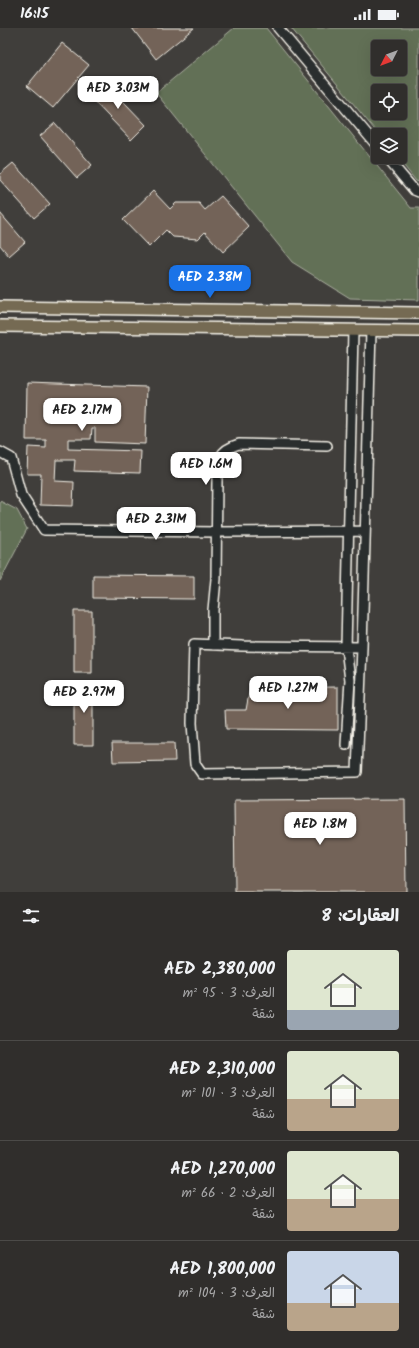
<!DOCTYPE html>
<html lang="ar">
<head>
<meta charset="utf-8">
<style>
	:root { --surface:#302e2c; --page:#3c3a38; --text:#f1f3f6; --muted:#a8a8a9; --line:#4b4a48; --accent:#1a73e8 }
	body { margin:0; font-family:Kalam,"Playpen Sans Arabic",sans-serif; background:var(--page); color:var(--text); direction:rtl; height:100vh; display:flex; flex-direction:column; font-size:15px; white-space:nowrap }
	* { box-sizing:border-box; margin:0 }
	p { font-size:13px; color:var(--muted) }
	.icon { flex:none; width:22px; height:22px; fill:none; stroke:currentColor; stroke-width:2; stroke-linecap:round; stroke-linejoin:round }
	.map { position:relative; height:864px; overflow:hidden; direction:ltr }
	.side { display:flex; flex-direction:column; background:var(--surface); flex:1 }
	.side>* { flex:none }
	.needle { width:26px; rotate:228deg }
	.controls { position:absolute; left:371px; top:12px; display:grid; gap:8px }
	.controls a { display:grid; place-items:center; width:36px; height:36px; border-radius:4px; background:var(--surface); box-shadow:0 4px 16px #0002,0 0 0 1px var(--line); font-size:20px }
	.price { position:absolute; translate:-50% -34px; padding:0 9px; border-radius:8px; background:#fff; color:#222; font-size:13px; line-height:26px; filter:drop-shadow(0 1px 2px #0008) }
	.price::after { content:''; position:absolute; left:50%; top:24px; width:12px; height:9px; margin-left:-6px; background:inherit; clip-path:polygon(0 0,100% 0,50% 100%) }
	.price.active { background:var(--accent); color:#fff }
	ul { padding:0; list-style:none }
	li { display:flex; align-items:center; gap:12px; height:100px; padding:0 20px }
	li+li { border-top:1px solid var(--line) }
	li span { display:grid; place-items:center; flex:none; width:112px; height:80px; border-radius:4px; color:#555 }
	li>.icon { margin-inline-start:auto }
	span .icon { width:48px; height:48px; fill:#fffc; stroke-width:1 }
	li b { font-size:17px }
	h2 { display:flex; justify-content:space-between; align-items:center; height:48px; padding:0 20px; font-size:17px }
	.status { display:flex; justify-content:space-between; align-items:center; height:28px; padding:0 20px; background:var(--surface); direction:ltr }
	.status svg { height:11px; fill:currentColor }
	.map>svg:first-child { display:block }
</style>
</head>
<body>
<div class="status"><b>16:15</b><svg viewBox="0 0 49 12"><path d="M0 12V9h3v3zM5 12V6h3v6zM10 12V3h3v9zM15 12V0h3v12zM26 1h20v11H26zM47 4h2v5h-2z"/></svg></div>
<div class="map">
<svg width="419" height="864" viewBox="0 0 419 864">
	<rect width="100%" height="100%" fill="#403e3b"/>
	<filter id="ink" filterUnits="userSpaceOnUse"><feTurbulence type="fractalNoise" baseFrequency=".025" numOctaves="2"/><feDisplacementMap in="SourceGraphic" scale="8" xChannelSelector="R" yChannelSelector="G"/><feConvolveMatrix kernelMatrix="1 2 1 2 8 2 1 2 1" color-interpolation-filters="sRGB"/></filter>
	<g filter="url(#ink)">
		<path fill="#626f57" stroke="#abb0a0" fill-rule="evenodd" d="M234,0h32l145,180h8v92l-69,-2 -58,-36 -136,-169z
			M291,0h128v154l-3,-1 -19,-24h3v-22h-21zM378,19h22v22h-22zM378,63h22v22h-22z
			M0,473l17,9 10,19 -27,52z"/>
		<path fill="#736459" stroke="#f4f1e8" d="M132,0h62l-38,31z
			M62,15l27,22 -36,43 -26,-22z
			M104,53l42,44 -15,15 -42,-44z
			M55,95l37,42 -15,13 -37,-42z
			M13,135l37,41 -16,14 -34,-38v-6z
			M153,163l17,18 6,-6h23l6,7 16,-14 28,31 -26,25 -18,-20 -7,7 -25,-2 -7,-7 -17,17 -26,-27z
			M0,185l25,29 -16,14 -9,-11z
			M27,355l120,4 -2,57 -50,-2v-14h-3l-1,11h-23v10l73,2 -1,22 -66,-2 1,-11h-19l-1,21 19,1 -1,24 -33,-1 1,-31h-14l1,-27 18,1v-8h-20z
			M93,547l101,1v23l-101,-1z
			M74,583h18v62h-18z
			M74,655h19v62h-19z
			M338,659v43l-112,-1 -1,-19h21l4,-22z
			M112,715h62l1,18 -62,1z
			M405,771l1,93h-171l-1,-92z"/>
		<g fill="none" stroke-linecap="round" stroke-linejoin="round">
			<g stroke="#f4f1e8" stroke-width="12">
				<path id="minor" d="M278,0l100,119
					M386,129l28,33 5,2
					M0,424l11,6 10,37 23,35 172,2 149,-1
					M213,617v-35l3,-31 1,-100c1,-20 2,-29 22,-35l88,2
					M362,619l-120,-1 -48,-2 -2,79 3,41 7,10 155,-2 5,-125 9,-316
					M346,717l4,-65 -4,-32 7,-317"/>
			</g>
			<g stroke="#f4f1e8" stroke-width="14">
				<path id="major" d="M0,279l419,6
					M0,298l419,5"/>
			</g>
			<use href="#minor" stroke="#2a2d2e" stroke-width="9"/>
			<use href="#major" stroke="#746b52" stroke-width="11"/>
		</g>
	</g>
</svg>
<div class="controls">
<a><svg class="needle" viewBox="-14 -14 28 28"><path d="M0-13l5 13h-10z" fill="#e53935"/><path d="M0 13l5-13h-10z" fill="#a8a8a9"/></svg></a>
<a><svg class="icon" aria-label="locate" viewBox="0 0 24 24"><circle cx="12" cy="12" r="6"/><path d="M12 2v4M12 18v4M2 12h4M18 12h4"/></svg></a>
<a><svg class="icon" aria-label="layers" viewBox="0 0 24 24"><path d="M12 4l9 5-9 5-9-5zM3 14l9 5 9-5"/></svg></a>
</div>
<b class="price" style="left:118px;top:82px">AED 3.03M</b>
<b class="price active" style="left:210px;top:271px">AED 2.38M</b>
<b class="price" style="left:82px;top:404px">AED 2.17M</b>
<b class="price" style="left:206px;top:458px">AED 1.6M</b>
<b class="price" style="left:156px;top:513px">AED 2.31M</b>
<b class="price" style="left:288px;top:682px">AED 1.27M</b>
<b class="price" style="left:84px;top:686px">AED 2.97M</b>
<b class="price" style="left:320px;top:818px">AED 1.8M</b>
</div>
<section class="side">
<h2>العقارات: 8<svg class="icon" aria-label="filters" viewBox="0 0 24 24"><path d="M4 7h16M4 17h16"/><circle cx="9" cy="7" r="2"/><circle cx="15" cy="17" r="2"/></svg></h2>
<ul>
<li><span style="background:linear-gradient(#dfe7d0 75%,#9aa5b1 0)"><svg class="icon" aria-label="home" viewBox="0 0 24 24"><path d="M3 11l9-7 9 7M6 9v11h12V9"/></svg></span><div><b>AED 2,380,000</b><p>الغرف: 3 · 95 m²</p><p>شقة</p></div></li>
<li><span style="background:linear-gradient(#dfe7d0 60%,#b9a48a 0)"><svg class="icon" aria-label="home" viewBox="0 0 24 24"><path d="M3 11l9-7 9 7M6 9v11h12V9"/></svg></span><div><b>AED 2,310,000</b><p>الغرف: 3 · 101 m²</p><p>شقة</p></div></li>
<li><span style="background:linear-gradient(#dfe7d0 60%,#b9a48a 0)"><svg class="icon" aria-label="home" viewBox="0 0 24 24"><path d="M3 11l9-7 9 7M6 9v11h12V9"/></svg></span><div><b>AED 1,270,000</b><p>الغرف: 2 · 66 m²</p><p>شقة</p></div></li>
<li><span style="background:linear-gradient(#c9d6e8 65%,#b9a48a 0)"><svg class="icon" aria-label="home" viewBox="0 0 24 24"><path d="M3 11l9-7 9 7M6 9v11h12V9"/></svg></span><div><b>AED 1,800,000</b><p>الغرف: 3 · 104 m²</p><p>شقة</p></div></li>
</ul>
</section>
</body>
</html>
